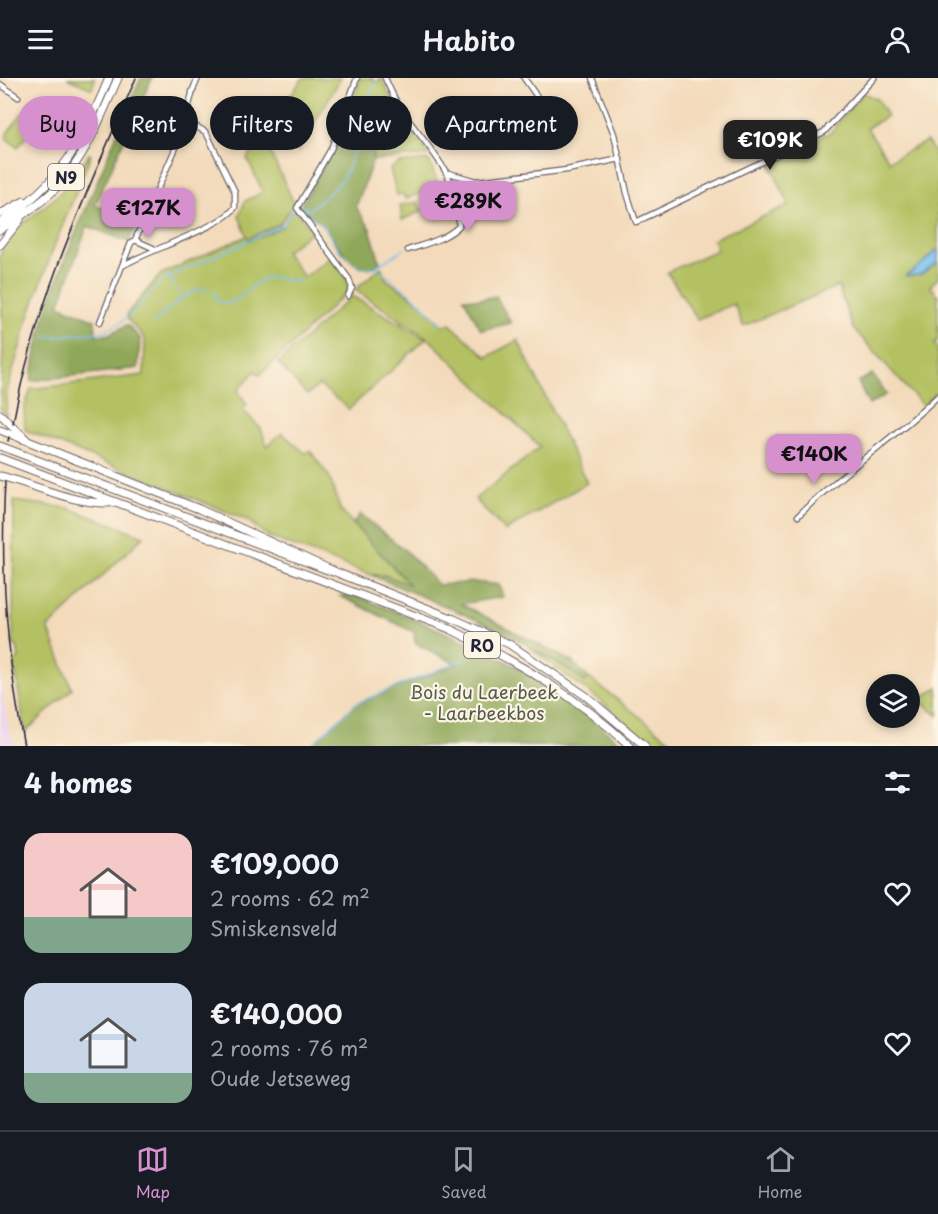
<!DOCTYPE html>
<html lang="en">
<head>
<meta charset="utf-8">
<style>
	:root { --surface:#171b24; --page:#242831; --text:#f1f3f6; --muted:#9ea1a6; --line:#363941; --accent:#d690ce }
	body { margin:0; font-family:"Playpen Sans",sans-serif; background:var(--page); color:var(--text); height:100vh; display:flex; flex-direction:column; font-size:22px; white-space:nowrap }
	* { box-sizing:border-box; margin:0 }
	p { font-size:20px; color:var(--muted) }
	.icon { flex:none; width:33px; height:33px; fill:none; stroke:currentColor; stroke-width:2; stroke-linecap:round; stroke-linejoin:round }
	.map { position:relative; height:668px; overflow:hidden }
	.details { display:flex; flex-direction:column; background:var(--surface); flex:1 }
	.details>* { flex:none }
	.banner { position:absolute; left:18px; top:18px; width:600px; height:54px; display:flex; gap:12px }
	.buttons { position:absolute; left:866px; top:596px; display:grid; gap:12px }
	.buttons a { display:grid; place-items:center; width:54px; height:54px; border-radius:50%; background:var(--surface); box-shadow:0 3px 9px #0003; font-size:30px }
	.price { position:absolute; translate:-50% -51px; padding:0 14px; border-radius:12px; background:var(--accent); color:#111; font-size:20px; line-height:39px; filter:drop-shadow(0 2px 3px #0008) }
	.price::after { content:''; position:absolute; left:50%; top:36px; width:18px; height:14px; margin-left:-9px; background:inherit; clip-path:polygon(0 0,100% 0,50% 100%) }
	.price.on { background:#222; color:#fff }
	ul { padding:0; list-style:none }
	li { display:flex; align-items:center; gap:18px; height:150px; padding:0 24px }
	li span { display:grid; place-items:center; flex:none; width:168px; height:120px; border-radius:18px; color:#555 }
	li>.icon { margin-inline-start:auto }
	span .icon { width:72px; height:72px; fill:#fffc; stroke-width:1 }
	li b { font-size:26px }
	h2 { display:flex; justify-content:space-between; align-items:center; height:72px; padding:0 24px; font-size:26px }
	.chip { padding:0 21px; border-radius:27px; background:var(--surface); box-shadow:0 3px 9px #0003; font-size:21px; line-height:54px }
	.chip.on { background:var(--accent); color:#111 }
	header { display:flex; justify-content:space-between; align-items:center; height:78px; padding:0 24px; background:var(--surface); font-size:27px; font-weight:600 }
	.menu { display:flex; justify-content:space-around; align-items:center; height:84px; border-top:2px solid var(--line); background:var(--surface); font-size:16px; color:var(--muted) }
	.menu a { display:grid; justify-items:center; gap:3px }
	.menu .on { color:var(--accent) }
	.map>svg:first-child { display:block }
</style>
</head>
<body>
<header><svg class="icon" aria-label="menu" viewBox="0 0 24 24"><path d="M4 6h16M4 12h16M4 18h16"/></svg>Habito<svg class="icon" aria-label="person" viewBox="0 0 24 24"><circle cx="12" cy="8" r="4"/><path d="M4 21q1-7 8-7t8 7"/></svg></header>
<div class="map">
<svg width="938" height="668" viewBox="0 0 938 668">
	<rect width="100%" height="100%" fill="#fcf5e5"/>
	<filter id="ink" filterUnits="userSpaceOnUse"><feTurbulence type="fractalNoise" baseFrequency=".0167" numOctaves="2"/><feDisplacementMap in="SourceGraphic" scale="12" xChannelSelector="R" yChannelSelector="G"/><feConvolveMatrix kernelMatrix="1 2 1 2 8 2 1 2 1" color-interpolation-filters="sRGB"/></filter>
	<filter id="wash" filterUnits="userSpaceOnUse"><feTurbulence type="fractalNoise" baseFrequency=".008" numOctaves="4" result="noise"/><feDisplacementMap in="SourceGraphic" scale="24" xChannelSelector="R" yChannelSelector="G"/><feGaussianBlur stdDeviation="1.35" result="paint"/><feColorMatrix in="noise" values="0 0 0 0 0 0 0 0 0 0 0 0 0 0 0 0 0 1.4 0 .05"/><feComposite in="paint" operator="in"/></filter>
	<g filter="url(#wash)">
		<rect width="100%" height="100%" fill="#f3daba"/>
		<path fill="#ead1ec" d="M0,589l6,49 8,30h-14z"/>
		<path fill="#b4c162" stroke="#6b724e" stroke-width="1.5" d="M67,0h28l-3,11z
			M303,0h38l-43,73 -20,-39z
			M361,0h11l3,4 7,-3 17,34 30,42 -56,5 -2,-27 -30,-6z
			M863,15l14,6 10,17 -20,12 22,33 38,-20 11,18v119l-8,8 8,9v45l-4,4 4,4v43l-15,15 -70,-78 -15,-42 -95,40 -9,-22 -37,15 -30,-47 50,-22 -4,-11 76,-34 -20,-44 62,-29z
			M27,29l14,12 -23,28 -11,-8v-6z
			M262,57l32,68 -14,21 -31,14 -1,3 34,-14 12,-19 18,23 -27,21 19,25 27,-20 16,22 2,11 -89,85 -5,-4 -17,19 9,15 -5,4 19,20 6,17 15,-13 23,20 5,-2 19,25 12,35 70,75 -27,-11h-13l-102,-38 -22,-17 -222,-90 -1,-21 7,-20 113,-14 1,-37 -17,-18 -1,-6 34,-40 86,-38 -8,-20 6,-15 18,-9 -16,-34z
			M89,76l2,1 -38,94 -25,70 -21,72 -1,25 -6,-8 3,-60 -3,-92 3,-10 12,-16 41,-33 18,-19z
			M429,82l10,26 -34,13 -2,-5 -6,1 -7,-26 9,-6z
			M418,124l4,9 -20,9 -2,-15z
			M381,189l5,12 35,24 21,22 8,-1 37,33 31,-17 69,143 -82,48 -30,-32 65,-52 -112,-109 -73,-48z
			M352,218l74,43 -77,70 -30,-24 -12,10 -29,-32z
			M14,423l54,7 76,28 -96,92 24,61 -47,43 -11,-70 5,-4 -2,-12 -4,-1z
			M529,570l37,20 19,14 4,-4 89,68h-26l-51,-45z
			M938,609v29l-19,-16z"/>
		<path fill="#8fa758" stroke="#58644a" stroke-width="1.5" d="M141,0h11l-57,127 42,18 -8,19 -42,-16 -28,79 36,15 1,15h11l20,-10 13,13 -2,30 -107,13c8,-61 32,-119 56,-175 18,-43 35,-86 54,-128z
			M341,49l30,6 2,27 -17,47 14,21 10,35c-25,20 -43,-23 -58,-38 -6,-7 -15,-12 -23,-16l33,-58z
			M496,218l15,27 -30,7 -17,-32 17,1z
			M872,296l15,20 -18,11 -11,-23z
			M360,436l45,36 34,35 35,-3 25,3 4,12 -42,7 110,57 18,17 -4,4c-63,-48 -141,-76 -214,-107h13l26,10 -57,-61z
			M351,516c50,20 101,39 149,64 45,23 86,55 124,88h-314l47,-43 100,-39 -42,-21 -1,-11 -74,-36z"/>
		<path fill="#78c0f0" stroke="#4d7196" stroke-width="1.5" d="M935,173h3v11l-18,13 -15,1c10,-6 22,-16 30,-25z"/>
		<g fill="none" stroke-linecap="round" stroke-linejoin="round">
			<path stroke="#78c0f0" stroke-width="1.5" d="M300,128l9,4c24,-21 36,-26 44,-58l21,-7 -7,-19 4,-35 6,-11
				M303,133l20,14 16,25 21,18 15,-1 29,-18
				M269,153l14,-6 13,-20
				M377,190l43,34 21,23
				M169,199l13,21 17,-9 15,3 5,10c19,6 29,-16 44,-23 14,-6 25,4 37,2
				M153,245l29,-25
				M45,259l58,-5 17,-9 13,-11 29,-32 105,-48
				M310,668l47,-43 107,-44"/>
		</g>
	</g>
	<g filter="url(#ink)">
		<g fill="none" stroke-linecap="round" stroke-linejoin="round">
			<g stroke="#6b6267" stroke-width="7">
				<path id="minor" d="M385,0c6,13 11,26 20,37 26,37 55,61 54,111 -13,13 -34,18 -51,24
					M524,0l27,39
					M592,0l22,56 13,59 9,29 188,-90 50,-54
					M0,6l18,13
					M192,14l6,-14
					M175,69l6,-18
					M449,95l27,8 10,-1 81,-10 53,-11
					M454,114l22,-11
					M135,162l18,8
					M124,187c23,-14 102,-40 111,-58v-15l-29,-60 -22,-12
					M348,218l4,-8 -3,-9 -52,-71 34,-59 26,-71
					M100,244l31,-79 4,-3 42,-95 16,-54
					M798,438c43,-44 96,-77 140,-120"/>
			</g>
			<g stroke="#6b6267" stroke-width="9">
				<path id="highway" d="M0,136l24,-13
					M0,145c61,-41 82,-79 109,-145
					M0,152c19,-13 40,-25 56,-42 30,-31 45,-71 62,-110
					M0,167l20,-25
					M0,336l26,25
					M0,352l199,79 139,64 116,46 55,25 77,52 59,50
					M0,368l333,126
					M0,380l450,171c65,32 127,67 180,117
					M0,398c34,8 82,32 116,26"/>
			</g>
			<use href="#minor" stroke="#fff" stroke-width="4.5"/>
			<use href="#highway" stroke="#fff" stroke-width="7"/>
			<path stroke="#22223b" stroke-width="1.5" d="M13,345c23,-122 74,-232 123,-345
				M8,363l1,-4
				M5,404c-5,90 2,176 19,264"/>
		</g>
	</g>
	<g text-anchor="middle" dominant-baseline="central" stroke-width="4.5" stroke-linejoin="round" paint-order="stroke">
		<g fill="#fcf5e5" stroke="#63616e" stroke-width="1.5">
			<rect x="48" y="86" width="36" height="26" rx="4.5"/>
			<rect x="464" y="554" width="36" height="26" rx="4.5"/>
		</g>
		<g font-size="16" font-weight="bold" fill="#22223b">
			<text x="66" y="99">N9</text>
			<text x="482" y="567">R0</text>
		</g>
		<g font-size="18" fill="#555a49" stroke="#fcf5e5">
			<text x="484" y="613">Bois du Laerbeek<tspan x="484" dy="21">- Laarbeekbos</tspan></text>
		</g>
	</g>
</svg>
<div class="buttons">
<a><svg class="icon" aria-label="layers" viewBox="0 0 24 24"><path d="M12 4l9 5-9 5-9-5zM3 14l9 5 9-5"/></svg></a>
</div>
<b class="price on" style="left:770px;top:93px">€109K</b>
<b class="price" style="left:468px;top:154px">€289K</b>
<b class="price" style="left:148px;top:161px">€127K</b>
<b class="price" style="left:814px;top:407px">€140K</b>
<div class="banner">
<a class="chip on">Buy</a>
<a class="chip">Rent</a>
<a class="chip">Filters</a>
<a class="chip">New</a>
<a class="chip">Apartment</a>
</div>
</div>
<section class="details">
<h2>4 homes<svg class="icon" aria-label="filters" viewBox="0 0 24 24"><path d="M4 7h16M4 17h16"/><circle cx="9" cy="7" r="2"/><circle cx="15" cy="17" r="2"/></svg></h2>
<ul>
<li><span style="background:linear-gradient(#f6c9c9 70%,#7fa58c 0)"><svg class="icon" aria-label="home" viewBox="0 0 24 24"><path d="M3 11l9-7 9 7M6 9v11h12V9"/></svg></span><div><b>€109,000</b><p>2 rooms · 62 m²</p><p>Smiskensveld</p></div><svg class="icon" aria-label="heart" viewBox="0 0 24 24"><path d="M12 20l-8-8c-3-5 5-10 8-4 3-6 11-1 8 4z"/></svg></li>
<li><span style="background:linear-gradient(#c9d6e8 75%,#7fa58c 0)"><svg class="icon" aria-label="home" viewBox="0 0 24 24"><path d="M3 11l9-7 9 7M6 9v11h12V9"/></svg></span><div><b>€140,000</b><p>2 rooms · 76 m²</p><p>Oude Jetseweg</p></div><svg class="icon" aria-label="heart" viewBox="0 0 24 24"><path d="M12 20l-8-8c-3-5 5-10 8-4 3-6 11-1 8 4z"/></svg></li>
</ul>
</section>
<nav class="menu">
<a class="on"><svg class="icon" aria-label="map" viewBox="0 0 24 24"><path d="M3 6l6-2 6 2 6-2v14l-6 2-6-2-6 2zM9 4v14M15 6v14"/></svg>Map</a>
<a><svg class="icon" aria-label="saved" viewBox="0 0 24 24"><path d="M7 4h10v16l-5-4-5 4z"/></svg>Saved</a>
<a><svg class="icon" aria-label="home" viewBox="0 0 24 24"><path d="M3 11l9-7 9 7M6 9v11h12V9"/></svg>Home</a>
</nav>
</body>
</html>
